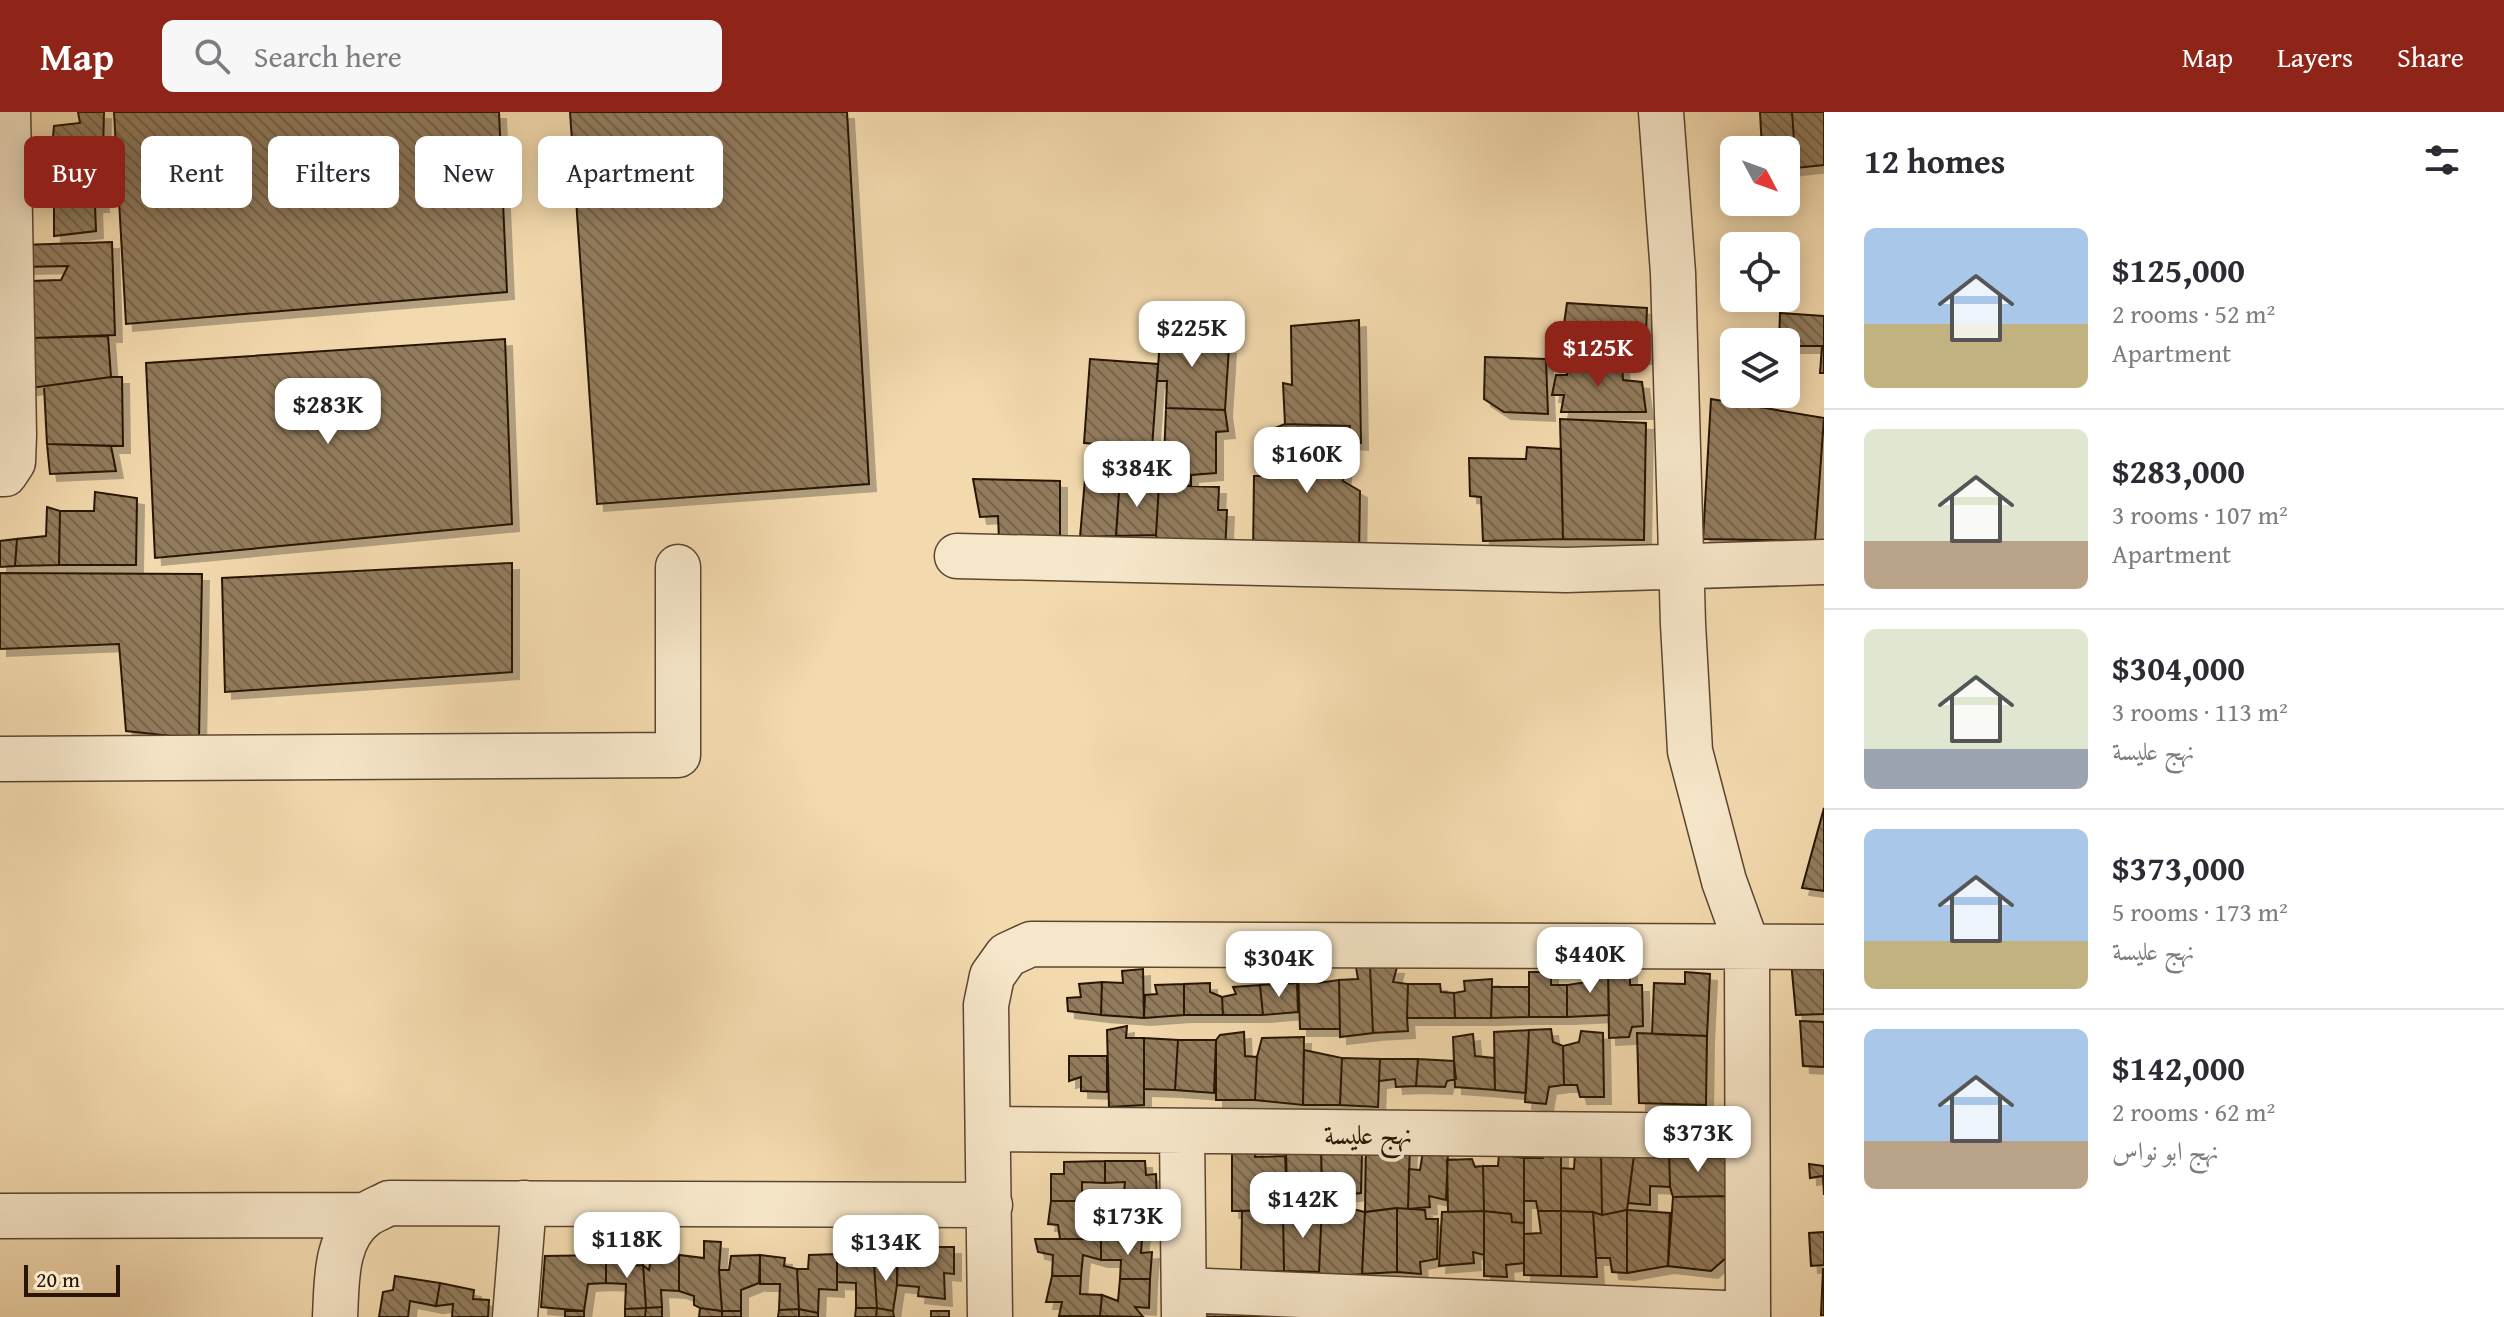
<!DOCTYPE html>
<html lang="en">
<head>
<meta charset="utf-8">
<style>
	:root { --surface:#fff; --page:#f7f7f7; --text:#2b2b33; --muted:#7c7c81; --line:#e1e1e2; --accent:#8f2418 }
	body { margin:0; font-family:"Gentium Book Plus",Amiri,serif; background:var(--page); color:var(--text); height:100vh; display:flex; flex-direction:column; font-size:30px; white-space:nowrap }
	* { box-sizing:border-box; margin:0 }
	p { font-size:26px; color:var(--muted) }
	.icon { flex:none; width:44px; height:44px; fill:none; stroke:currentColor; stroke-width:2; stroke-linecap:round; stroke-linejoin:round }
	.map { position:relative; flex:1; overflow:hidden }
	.side { display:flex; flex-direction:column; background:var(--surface); width:680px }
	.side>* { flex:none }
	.banner { position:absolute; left:24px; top:24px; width:760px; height:72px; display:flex; gap:16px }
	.needle { width:52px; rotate:131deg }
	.tools { position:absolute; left:1720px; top:24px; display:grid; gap:16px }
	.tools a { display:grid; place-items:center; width:80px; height:80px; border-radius:12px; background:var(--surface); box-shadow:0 4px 20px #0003; font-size:40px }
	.scale { position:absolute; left:24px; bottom:20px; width:96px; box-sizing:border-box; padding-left:8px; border:4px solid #281506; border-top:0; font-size:22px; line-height:28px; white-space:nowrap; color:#281506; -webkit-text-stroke:6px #f7e7ca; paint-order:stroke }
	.price { position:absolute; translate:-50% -68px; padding:0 18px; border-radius:16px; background:#fff; color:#222; font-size:26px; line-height:52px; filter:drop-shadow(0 2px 4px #0008) }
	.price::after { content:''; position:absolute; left:50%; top:48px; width:24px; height:18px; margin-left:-12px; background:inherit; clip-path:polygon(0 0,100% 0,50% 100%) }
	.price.current { background:var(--accent); color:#fff }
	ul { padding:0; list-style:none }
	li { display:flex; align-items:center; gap:24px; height:200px; padding:0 40px }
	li+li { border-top:2px solid var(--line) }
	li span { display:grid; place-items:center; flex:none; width:224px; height:160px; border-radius:12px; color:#555 }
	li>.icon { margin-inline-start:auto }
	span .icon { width:96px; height:96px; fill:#fffc; stroke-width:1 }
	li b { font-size:34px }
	h2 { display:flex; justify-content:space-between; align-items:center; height:96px; padding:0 40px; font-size:34px }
	.chip { padding:0 28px; border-radius:12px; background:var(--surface); box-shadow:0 4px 20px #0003; font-size:28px; line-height:72px }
	.chip.current { background:var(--accent); color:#fff }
	header { display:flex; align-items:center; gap:48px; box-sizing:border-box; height:112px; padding:0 40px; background:var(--accent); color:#fff }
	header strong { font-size:38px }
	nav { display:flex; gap:44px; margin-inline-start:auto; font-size:28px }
	.search { width:560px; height:72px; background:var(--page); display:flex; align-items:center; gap:20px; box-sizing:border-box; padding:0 28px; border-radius:12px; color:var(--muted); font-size:30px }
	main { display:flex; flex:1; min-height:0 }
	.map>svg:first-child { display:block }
</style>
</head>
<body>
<header>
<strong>Map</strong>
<div class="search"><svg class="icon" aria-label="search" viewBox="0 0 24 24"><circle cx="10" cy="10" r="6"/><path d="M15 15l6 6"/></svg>Search here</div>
<nav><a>Map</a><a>Layers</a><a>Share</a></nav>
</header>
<main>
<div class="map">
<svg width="1824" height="1205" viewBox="0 0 1824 1205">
	<defs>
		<pattern id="building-back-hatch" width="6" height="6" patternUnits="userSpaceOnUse" patternTransform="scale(2)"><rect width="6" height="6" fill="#927b5d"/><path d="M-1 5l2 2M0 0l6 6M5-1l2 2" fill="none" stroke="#77644b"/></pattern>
		<filter id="shadow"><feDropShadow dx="7" dy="7" stdDeviation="0" flood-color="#0004"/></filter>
	</defs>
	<rect width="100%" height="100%" fill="#f3daae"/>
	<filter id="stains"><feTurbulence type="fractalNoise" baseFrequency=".0025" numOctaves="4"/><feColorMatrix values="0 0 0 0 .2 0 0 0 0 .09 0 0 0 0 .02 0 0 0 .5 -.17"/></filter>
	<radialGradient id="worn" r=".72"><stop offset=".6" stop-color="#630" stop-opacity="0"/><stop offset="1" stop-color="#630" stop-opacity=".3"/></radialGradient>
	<path fill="url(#building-back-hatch)" stroke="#281506" stroke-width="2" filter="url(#shadow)" d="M78,0h26l-1,39 -51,-3 2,-22 26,-3z
		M114,0h385l8,180 -381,32z
		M570,0h277l22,372 -272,20z
		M1760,0h32l4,56 -10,1v-19h-24z
		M1792,0h32v53l-28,3z
		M52,36l51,3 -3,36 -16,-1 -2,-20 -29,3z
		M84,74l16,1 2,18h-7l1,26 -42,5v-48z
		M112,130l3,93 -82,3 -2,-57 30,-1 7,-14 -46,1 -1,-22z
		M1567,191l80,5 -2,49 -90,-1v-33l9,1z
		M1780,201l44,3v57h-4l2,-27h-36v-4h-7z
		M1359,208l2,123 -11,-1v-16l-65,-2 -2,-41 9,2 -1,-59z
		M1161,214l46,2 -1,18 23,1 -4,63 -59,-2 1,-27h-10z
		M108,224l3,41 -88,12 10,-51z
		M505,227l7,185 -357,34 -9,-195z
		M1567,244h13l-1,11 43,-3 1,16 19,2 4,30h-85l3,-17h-12l4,-20h11z
		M1485,245l61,2 2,55 -44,-2 -20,-13z
		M1090,247l68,5 -6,84 -68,-5z
		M111,265h11l1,69 -76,-2 -3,-58z
		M1711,287l113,19 -9,123 -112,-2z
		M1166,296l59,2 3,21 -12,1v41l-25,2v11l-28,-1z
		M1560,307l86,4 -2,117 -81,-1z
		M1285,312l65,2 -7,55 17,10 -1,66 -106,-2 1,-79h15l1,-46z
		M47,332l64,2 5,25 -66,3z
		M1527,335l34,2 2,90 -80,2 -2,-44 -11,-1 -1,-38 57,1z
		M1120,366l39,7 -3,50 -40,1z
		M1120,366l-4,58 -36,1 5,-58z
		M973,367l87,2v57l-61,1 -1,-23 -18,1z
		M1159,373l60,2 -1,23h9l-2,44 -64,-3 -5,-16z
		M95,380l42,6 -1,67h-77l1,-54h34z
		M47,395l13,4 -1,54 -44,1 2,-27 29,-3z
		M17,427l-2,27 -15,1v-26z
		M512,451v109l-287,20 -3,-114z
		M0,461l202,1 -3,165 -73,-8 -7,-87 -119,5z
		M1824,696v83l-22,-3z
		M1791,849l33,1v52l-28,1z
		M1370,854l27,1 -4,15 15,2 -1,34 1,13 -35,2z
		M1370,854l3,67 -33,4 -1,-57 19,-1 -2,-12z
		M1608,856h22v17h12l1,41 -11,1 -3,10 -20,1z
		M1608,856l1,47 -42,2v-32l20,-3 -2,-11z
		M1143,857l1,49 -43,-3 1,-33 21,1 -1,-12z
		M1298,858l18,1 3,12 20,-3 1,49h-40z
		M1529,860h22v13h16v32h-38z
		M1685,860l25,2 -3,62 -55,-2 2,-51 31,1z
		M1492,867l-1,39h-36l-1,-25 11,-2 -1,-10z
		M1102,870l-1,33 -33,-4 -1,-13 14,-1 -2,-13z
		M1210,871v9l12,5 1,18h-39v-31z
		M1297,871l1,29 -35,3 -3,-30z
		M1184,872v31l-40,3 1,-23 12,-1 -2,-9z
		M1408,872h32l1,8 13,1 1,25h-48z
		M1260,873l3,30h-40l-1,-18 14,-3 -3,-7z
		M1492,875h37v30l-38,1z
		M1800,909l24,1v45l-21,-1z
		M1127,914l-1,12h18v67l-35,2 -2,-77z
		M1551,917l2,13 10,4 1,39 -15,2 -3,17 -21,-2 4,-72z
		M1529,918l-3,63 -31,-3 -1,-58z
		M1581,919l22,2 1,64h-24l-3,-12h-13l-1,-39 16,-4z
		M1244,920l1,24 12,1 -2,43h-39v-60l4,-5z
		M1637,921l70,3 -1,69 -67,-2z
		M1473,922l2,22 19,2 1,32 -40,-3 -2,-50z
		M1304,925l-1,68 -48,-5 2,-43 5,-19z
		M1144,926l34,2 -3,50 -31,-1z
		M1178,928h38l-2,53 -39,-3z
		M1304,938l38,8 -2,47h-37z
		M1069,944h38v36l-26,-1v-14l-12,4z
		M1342,946l38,1 -2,48 -38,-2z
		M1380,947h38l-2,27 -20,1 -1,-8 -16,2z
		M1418,947l36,2 2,18 -9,2 -2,6 -29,-1z
		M1321,1029l1,65 -20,-1 1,-18 -16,3 -1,-38z
		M1321,1029l41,12 -1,40 -17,2v12l-22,-1z
		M1366,1030l44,3 -2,64 -11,-1 -32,4z
		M1257,1031l-2,14 30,-1 2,34 -7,-1v21l-48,1v-62z
		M1543,1033l18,1v65h-23l-2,-10h-12v-43h19z
		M1669,1038l1,37 -20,-1v19l-22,-2 6,-48z
		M1669,1038l59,3 -1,43 -54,1 -3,-10z
		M1423,1039l25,1 -2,48 -17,-4 1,11 -22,2 1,-40 11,1z
		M1575,1041h26l1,62 -9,-3 -32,-1v-43l13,1z
		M1601,1041l33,2 -7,55 -25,5z
		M1499,1042l25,4v65l-12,-1 -1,-8 -27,-3 -1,-45h15z
		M1472,1047l3,8 8,-1 1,45 -36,1 -1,-52z
		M1105,1049v22l-23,-1v19h-31v-27h13v-12z
		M1105,1049h40l1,14 10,-1 1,30 -34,-3 2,-19 -20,1z
		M1809,1052l15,2v29l-1,-19 -13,2z
		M1727,1084v61l-16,14 -43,-5 5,-69z
		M1051,1089h31l-3,15 26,5 -4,18h-41l-2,-14 -10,-1z
		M1123,1089l34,3 1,26 -14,-1 -2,10h-41l4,-18 21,2z
		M1302,1093l20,1 -3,66 -35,-1 -1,-58h20z
		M1322,1094l22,1 21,5 -3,62 -39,4 -4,-6z
		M1397,1096l28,2 1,9h12l-1,40 -17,3 1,12 -24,-2z
		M1397,1096v64l-35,2 3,-62z
		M1280,1098l3,3 1,58 -43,2 1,-62z
		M1627,1098v63l-15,-1 -2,-14h-14l-3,-46 9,3z
		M1627,1098l43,3 -2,53 -41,7z
		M1484,1099l27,3 1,8 12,1v40l-18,2 1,12 -23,-1z
		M1484,1099v44l-11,-3 1,11 -35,3 3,-54z
		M1538,1099h23v65l-37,-1v-41l17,-1z
		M1561,1099l32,1 4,65 -36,-1z
		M1824,1120v33l-13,1 -2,-33z
		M1035,1127h66v21l-18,-5 -2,21h-29l1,-21 -15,-3z
		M1101,1127h41l-1,14 11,-1 -2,27h-30l1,-19h-20z
		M704,1129l17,1 -2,28 3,41 -22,-3 -6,-3v-9l-15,-5v-36l25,3z
		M898,1135h56v27l-10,-1 1,26 -27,-3 1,-9 -22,-2z
		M837,1142l25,3 -1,8h13l3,43h-21v-25l-19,-1z
		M837,1142v36l-18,-1 -1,24 -19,-4 -2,-40h11l1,-14z
		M606,1143l25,2 -1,9 13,-1 3,43 -21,1 1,-25 -20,-1z
		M606,1143v28l-18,1 -4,27 -43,-4 4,-51z
		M679,1143v36l-18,-1 1,17 -16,1 -3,-43 6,5 2,-13z
		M760,1143l25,3 -1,8 13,3 2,40 -20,1 1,-26h-20z
		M760,1143l-1,28 -18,7v21h-19l-3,-41h10l2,-14z
		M883,1143h14v30l-4,26 -16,-3 -3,-43 11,-1z
		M1823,1157h1v46h-3z
		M395,1164l45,7 -4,23 -26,-5 -2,16h-29l4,-25 10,-2z
		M1052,1164h29l-1,18 22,1 -2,21h-41l3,-14h-16z
		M1120,1167h30l-1,29 -14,-1 8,10 -43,-1 2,-21 16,6z
		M440,1171l34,7 -1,9 16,1 -1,17h-36l1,-13 -17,2z
		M662,1195v10h-17l1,-9z
		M646,1196l-1,9h-20v-8z
		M700,1196l22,3v6h-23z
		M856,1196h21l-1,9h-21z
		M877,1196l16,3 1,6h-18z
		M799,1197l19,4v4h-19z
		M799,1197v8h-21l1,-7z
		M565,1199h19v6h-19z
		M722,1199h19v6h-19z
		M931,1199h18v6h-18z
		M1267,1200v5h-66v-4z"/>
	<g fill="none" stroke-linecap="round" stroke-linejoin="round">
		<g stroke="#5b4630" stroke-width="47">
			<path id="minor" d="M1661,0l12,161 10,351 7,127 34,130 23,64 1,372
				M0,362h5l8,-12 1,-27 -6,-323
				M957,444l609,14 258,-8
				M0,647l678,-4v-188
				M989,1017l758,7
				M1182,1020l2,185
				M0,1104l365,-1
				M1184,1178l564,24
				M335,1205c2,-34 -1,-79 31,-102 7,-5 16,-8 23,-12l601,2
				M515,1205l9,-114
				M990,1205l-4,-312 6,-29 15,-21 24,-11 793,3"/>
		</g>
		<use href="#minor" stroke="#f7e7ca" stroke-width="44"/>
	</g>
	<g text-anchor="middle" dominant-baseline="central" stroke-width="7" stroke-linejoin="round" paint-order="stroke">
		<g font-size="28" fill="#281506" stroke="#f7e7ca">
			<text x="1368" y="1021">نهج عليسة</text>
		</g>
	</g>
	<rect width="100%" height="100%" filter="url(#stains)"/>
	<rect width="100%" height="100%" fill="url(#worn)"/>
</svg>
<div class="tools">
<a><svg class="needle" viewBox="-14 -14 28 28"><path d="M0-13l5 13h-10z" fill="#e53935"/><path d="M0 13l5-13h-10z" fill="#7c7c81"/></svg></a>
<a><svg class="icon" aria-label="locate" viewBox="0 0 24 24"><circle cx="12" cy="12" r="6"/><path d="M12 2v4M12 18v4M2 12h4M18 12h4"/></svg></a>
<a><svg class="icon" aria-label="layers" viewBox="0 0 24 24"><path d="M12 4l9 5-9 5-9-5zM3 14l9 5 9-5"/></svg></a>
</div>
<div class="scale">20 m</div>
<b class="price" style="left:1192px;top:257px">$225K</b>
<b class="price current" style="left:1598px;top:277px">$125K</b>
<b class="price" style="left:328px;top:334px">$283K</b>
<b class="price" style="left:1307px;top:383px">$160K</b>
<b class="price" style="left:1137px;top:397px">$384K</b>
<b class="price" style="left:1590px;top:883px">$440K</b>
<b class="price" style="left:1279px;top:887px">$304K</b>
<b class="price" style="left:1698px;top:1062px">$373K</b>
<b class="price" style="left:1303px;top:1128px">$142K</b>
<b class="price" style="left:1128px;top:1145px">$173K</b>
<b class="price" style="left:627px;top:1168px">$118K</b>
<b class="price" style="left:886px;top:1171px">$134K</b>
<div class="banner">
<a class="chip current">Buy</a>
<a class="chip">Rent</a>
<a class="chip">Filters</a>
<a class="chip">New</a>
<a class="chip">Apartment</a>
</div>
</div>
<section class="side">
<h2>12 homes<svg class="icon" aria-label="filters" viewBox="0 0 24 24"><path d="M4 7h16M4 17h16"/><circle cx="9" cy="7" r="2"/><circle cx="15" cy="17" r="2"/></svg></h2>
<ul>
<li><span style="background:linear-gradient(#a9c7e8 60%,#c2b280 0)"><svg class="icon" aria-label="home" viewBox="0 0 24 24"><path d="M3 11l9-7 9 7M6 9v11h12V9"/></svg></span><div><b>$125,000</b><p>2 rooms · 52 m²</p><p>Apartment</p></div></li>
<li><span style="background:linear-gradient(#dfe7d0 70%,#b9a48a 0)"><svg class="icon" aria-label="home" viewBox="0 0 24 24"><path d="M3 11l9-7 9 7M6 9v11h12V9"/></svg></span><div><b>$283,000</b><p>3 rooms · 107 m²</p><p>Apartment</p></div></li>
<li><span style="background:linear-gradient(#dfe7d0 75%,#9aa5b1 0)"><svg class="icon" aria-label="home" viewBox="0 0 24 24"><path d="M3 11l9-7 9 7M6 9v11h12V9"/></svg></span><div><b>$304,000</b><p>3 rooms · 113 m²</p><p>نهج عليسة</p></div></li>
<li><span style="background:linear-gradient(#a9c7e8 70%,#c2b280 0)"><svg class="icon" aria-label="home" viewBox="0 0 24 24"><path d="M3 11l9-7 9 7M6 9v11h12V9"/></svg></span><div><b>$373,000</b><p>5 rooms · 173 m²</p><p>نهج عليسة</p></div></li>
<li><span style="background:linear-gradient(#a9c7e8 70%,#b9a48a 0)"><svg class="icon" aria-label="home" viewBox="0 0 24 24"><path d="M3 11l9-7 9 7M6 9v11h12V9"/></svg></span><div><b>$142,000</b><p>2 rooms · 62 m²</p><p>نهج ابو نواس</p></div></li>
</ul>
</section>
</main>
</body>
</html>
